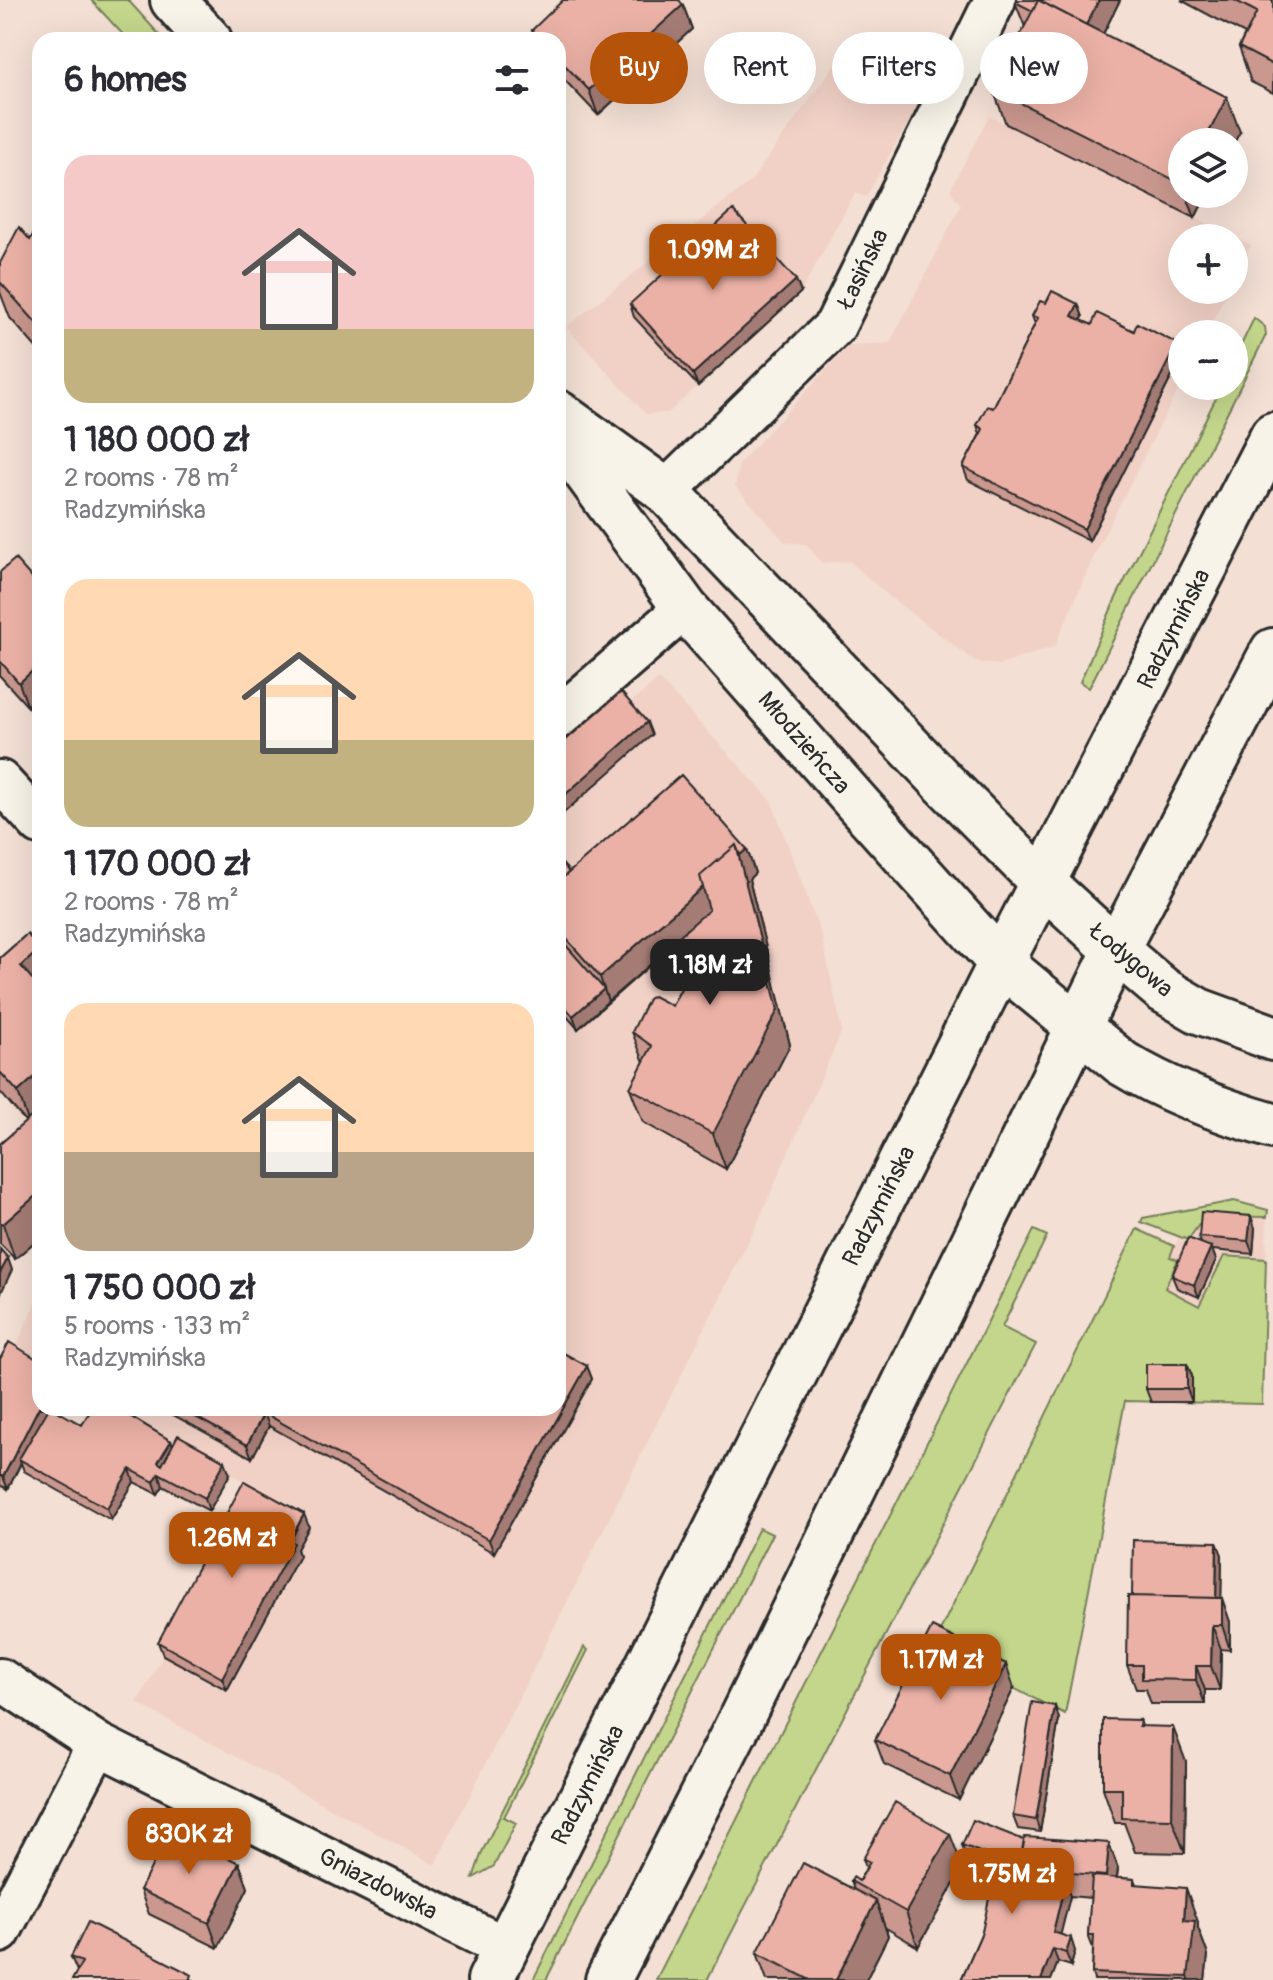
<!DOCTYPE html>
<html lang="en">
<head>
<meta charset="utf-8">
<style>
	:root { --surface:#fff; --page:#f7f7f7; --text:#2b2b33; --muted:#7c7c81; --accent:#b45309 }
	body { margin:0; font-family:Pangolin,sans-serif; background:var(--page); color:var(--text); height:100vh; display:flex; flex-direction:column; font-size:30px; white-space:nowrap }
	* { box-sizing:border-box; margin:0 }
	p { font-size:26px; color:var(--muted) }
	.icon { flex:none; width:44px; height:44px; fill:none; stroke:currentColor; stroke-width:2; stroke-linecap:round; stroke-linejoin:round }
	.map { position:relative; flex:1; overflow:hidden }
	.sheet { position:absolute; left:32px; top:32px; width:534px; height:1384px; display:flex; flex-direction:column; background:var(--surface); border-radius:24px; box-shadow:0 8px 32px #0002 }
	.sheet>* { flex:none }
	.hud { position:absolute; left:590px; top:32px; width:562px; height:72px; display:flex; gap:16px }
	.buttons { position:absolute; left:1168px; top:128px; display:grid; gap:16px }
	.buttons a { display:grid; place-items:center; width:80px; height:80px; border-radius:50%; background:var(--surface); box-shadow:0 8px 32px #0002; font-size:40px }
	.price { position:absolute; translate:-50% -68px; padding:0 18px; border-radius:16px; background:var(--accent); color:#fff; font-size:26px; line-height:52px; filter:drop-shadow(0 2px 4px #0008) }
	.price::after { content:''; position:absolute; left:50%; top:48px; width:24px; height:18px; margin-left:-12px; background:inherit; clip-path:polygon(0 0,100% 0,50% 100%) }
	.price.selected { background:#222; color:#fff }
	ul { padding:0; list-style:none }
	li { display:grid; align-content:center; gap:16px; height:424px; padding:0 32px }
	li span { display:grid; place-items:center; height:248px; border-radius:24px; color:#555 }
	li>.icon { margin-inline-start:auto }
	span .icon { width:144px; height:144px; fill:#fffc; stroke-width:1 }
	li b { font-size:34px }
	h2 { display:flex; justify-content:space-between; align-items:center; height:96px; padding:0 32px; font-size:34px }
	.chip { padding:0 28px; border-radius:36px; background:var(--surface); box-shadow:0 8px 32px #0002; font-size:28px; line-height:72px }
	.chip.selected { background:var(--accent); color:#fff }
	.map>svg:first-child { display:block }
</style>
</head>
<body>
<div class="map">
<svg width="1273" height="1980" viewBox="0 0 1273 1980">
	<rect width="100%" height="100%" fill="#f3dfd4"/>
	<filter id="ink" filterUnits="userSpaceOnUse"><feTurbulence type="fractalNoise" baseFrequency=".0125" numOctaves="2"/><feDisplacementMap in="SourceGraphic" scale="16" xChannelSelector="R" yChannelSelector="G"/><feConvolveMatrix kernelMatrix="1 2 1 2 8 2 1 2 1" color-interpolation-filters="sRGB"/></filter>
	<g filter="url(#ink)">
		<path fill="#f1d1c6" d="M847,47l70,32 -11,18 13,6 -53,94 -11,-4 -54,99 -133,121 -22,1 -80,-87 185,-146z
			M989,116l262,129 -17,34v-41h-52v52h46l-22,44h-24v48l-85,167 -42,97 -55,19 -24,-3 -85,-64 -42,-37 -27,2 -16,-19 -21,-2 -50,-56 4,-22 110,-119 41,-2 71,-138 -11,-15z
			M659,679l112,121 51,137 20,94 -86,195 -321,639 -298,-162 118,-216 -146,-79h449v-644z
			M1205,1216l62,1 -1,42 -42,-3 -25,51 -35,-19 14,-27 -8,-4 9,-21z
			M40,1291v80l-27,-16z"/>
		<path fill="#c3d68b" stroke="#77805b" stroke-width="2" d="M91,0h37l36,40h-36z
			M1254,318l11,9 1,8 -177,353 -9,-6 35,-82 107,-214h12v-26z
			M1234,1201l34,9 -1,7 -62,-1 -17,24 -47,-18 2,-4z
			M1137,1229l37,17 -4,11 8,3 -13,28 34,18 25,-50 42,3 -4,145 -137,-3 -60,313 -133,-67z
			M1034,1230l13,6 -45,91 34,17 -329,636h-51z
			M759,1528l13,6 -226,446h-13z
			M584,1647l4,3 -84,167 12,6 -22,43 -21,12 9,-26z"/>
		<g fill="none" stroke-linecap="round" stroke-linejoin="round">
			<g stroke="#2b2b2b" stroke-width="46">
				<path id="street" d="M666,491l169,-165 160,-326
					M558,718l127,-110
					M0,781l40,43
					M0,1679l98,65 408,204
					M0,1932l98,-188"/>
			</g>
			<g stroke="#2b2b2b" stroke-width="50">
				<path id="secondary" d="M173,0l36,40
					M558,413l108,78 278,292 100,101 72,66 47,40 36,21 74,27
					M558,434l127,174 173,196 143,159 121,100c46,28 99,48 151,63
					M490,1980l511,-1017 272,-528
					M608,1980l127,-249 381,-781 157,-299"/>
			</g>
			<use href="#street" stroke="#f7f3e8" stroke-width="40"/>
			<use href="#secondary" stroke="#f7f3e8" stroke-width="44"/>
		</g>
		<path fill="#ca988f" stroke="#2b2b2b" stroke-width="2" d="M1016,0h104l-17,34 137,98 -58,10v52h25l-12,24 -189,-94 -13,-35 32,-62 -10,-25z
			M1181,0h92v93l-22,-11 -12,-35 6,-13z
			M683,5l9,24 -94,86 -40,-42v-33h-23l-3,-10z
			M40,223v129l-30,-34 -10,-26v-29l30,-23z
			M801,292l-103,94 -64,-69 -4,-13z
			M1046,303l32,1 5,13 -2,3 11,5 42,6 48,15v15l-2,-1 -91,181 -121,-61 -5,-13 17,-33 -3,-9 16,-17 42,-84 -3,-8z
			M0,572l40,15v109l-12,11 -28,-31z
			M747,849l8,24 -6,6 41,166 -64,124 -83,-47 -13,-34 14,-26 -12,-30 40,-26 18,-35 -10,-32 -102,90 -20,-23v-147l11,13z
			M27,934l13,303 -25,22 -15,-15v-100l26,-22 -26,-30v-134z
			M1255,1228l-2,26 -41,-4 4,10 -17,37 -22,-9 -5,-12 29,-33 -2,-6z
			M0,1359l40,49 42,17 10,-17h25l54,33 2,4 57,29 -21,37 -46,-25 -5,8 -24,-12 -23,38 -87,-49 -3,-8 -13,26 -8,-4z
			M1187,1364l5,12v26h-41l-5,-13z
			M587,1366l5,13 -98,174 -225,-127 -17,32 -88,-48v-2h394z
			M309,1527l-12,22 2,7 -72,134 -64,-35 -5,-13z
			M1222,1555l-1,43 9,24v28l-9,-1 -1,41h-15v14h-54l-5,-15h-10l-9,-24 5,-69z
			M1014,1688l-55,112 -75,-36 -9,-24z
			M1055,1706l4,13 -19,113 -22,-3 -5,-13z
			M1140,1720l2,6 44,36 -1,91 -50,-1 -11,-29h-9l-12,-35z
			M1024,1840l94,28 -1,10 17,1 2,5 62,38v6l10,27 -3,25h-111l-2,-7 1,-25 -5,-13 3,-37 -21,-2 -10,39 15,16 -4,15 -13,-4 -7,18h-90l21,-48 19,-61 -35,-13 -4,-13z
			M863,1859l100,9 -45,79 -32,-19 2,8 -22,44h-99l-10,-27 97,-63 -3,-9h8l7,-13z
			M239,1863l9,25 -30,60 -69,-34 -9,-24z
			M71,1957l123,23 -117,-9z"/>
		<path fill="#a47c74" stroke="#2b2b2b" stroke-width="2" d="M1099,0h21l-29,58 -9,-25z
			M683,5l9,24 -94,86 -9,-25z
			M1227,97l13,35 -6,11 -30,-1z
			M1186,194h21l-12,24z
			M796,280l5,12 -103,94 -5,-12z
			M1078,304l5,13 -6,11 -5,-12z
			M1175,348l5,12 -91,181 -5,-12z
			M40,664v32l-12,11 -9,-24z
			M647,722l5,13 -94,83v-17z
			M747,849l8,24 -6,6 41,166 -64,124 -13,-35 33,-252 -138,119 -8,-24z
			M40,949v46l-19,-29z
			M604,989l4,12 -30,28 -5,-13z
			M40,1072v46l-10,9 -12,-35z
			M40,1192v45l-25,22 -12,-35z
			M1251,1216l4,12 -2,26 -5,-13z
			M1211,1247l5,13 -17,37 -5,-12z
			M8,1258l4,12 -12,25v-22z
			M1187,1364l5,12v26l-5,-13z
			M587,1366l5,13 -98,174 -5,-13z
			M40,1405v3h10l-31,51 2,4 -13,26 -5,-12z
			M264,1413l5,13 -17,32 -5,-13z
			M171,1441l5,13 -13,21 -5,-13z
			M225,1461l5,13 -21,37 -4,-13z
			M130,1469l4,13 -23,38 -4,-12z
			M159,1473l4,13 -5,8 -4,-12z
			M304,1514l5,13 -12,22 2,7 -72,134 -5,-12z
			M1217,1542l5,13 -1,67 -5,-13z
			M1222,1598l8,24v28l-8,-25z
			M1212,1625l9,24 -1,41 -9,-24z
			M1006,1664l8,24 -55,112 -9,-24z
			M1196,1666l9,24v14l-9,-24z
			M1055,1706l4,13 -19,113 -4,-12z
			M1173,1727l13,35 -1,91 -13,-34z
			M950,1834l13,34 -45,79 -12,-35z
			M1109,1843l9,25 -4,32 -8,-24z
			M239,1863l9,25 -30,60 -9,-25z
			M1061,1872l9,24 -12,49 -5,-13 9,-37 -4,-11z
			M1186,1888l12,34v6l10,27 -3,25h-15l-2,-3 -4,-57z
			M876,1901l12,35 -22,44h-30z
			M1071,1938l4,13 -4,15 -5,-13z
			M1053,1949l5,13 -7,18h-10z"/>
		<path fill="#ebb1a6" stroke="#2b2b2b" stroke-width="2" d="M563,0h116l4,5 -94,85 -31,-32v-18h-17l-9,-10z
			M1016,0h83l-13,25 -48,-25 -5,11 -18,-9z
			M1038,0l189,97 -23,45h-22v42l-189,-95z
			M1234,0h39v65l-34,-18 18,-35z
			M733,210l63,70 -103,94 -63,-70z
			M40,223v104l-40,-45v-19l19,-36 11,13z
			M1052,291l26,13 -6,12 20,9 5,-12 37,18 3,-8 45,23v4l-7,-2 -91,181 -121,-62 20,-38 -6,-4 10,-19 6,2 45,-90 -6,-2 8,-15 6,2z
			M15,559l25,28v77l-21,19 -19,-22v-89z
			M621,692l26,30 -89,79v-54z
			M681,775l66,74 -7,6 -4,-10 -36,31 3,11 -103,90 -42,-48v-47z
			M736,845l42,165 -65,124 -83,-46 22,-42 -20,-14 16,-33 5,-3 19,10 18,-35 -11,-35 30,-26 -9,-34z
			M558,859l11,13 -11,10z
			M27,934l13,15 -19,17 19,22v84l-22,20 -18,-20v-114z
			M558,936l46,53 -31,27 -15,-17z
			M40,1109v83l-37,32 -3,-2v-78z
			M1201,1212l50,4 -3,25 -49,-4z
			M1188,1238l23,9 -17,38 -22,-9z
			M0,1249l8,9 -8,15z
			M9,1342l31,19v44l-37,72 -3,-2v-116z
			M558,1350l29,16 -98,174 -225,-127 -17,32 -68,-37h379z
			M1146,1364h41v25h-41z
			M49,1408h3l30,17 10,-17h24l55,33 -13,21 4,3 16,-30 47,26 -20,37 -46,-25 -5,9 -24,-13 -23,39 -88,-49z
			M244,1481l60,33 -14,26 4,3 -72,135 -64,-36z
			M1133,1540l84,2 -1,56 -84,-2z
			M1128,1596l94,2v27h-10l-1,41h-15v14l-54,-1v-14h-15z
			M932,1627l74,37 -56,112 -75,-36z
			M1032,1702l23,4 -19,114 -23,-4z
			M1103,1719l37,1 -1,6 34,1 -1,92 -50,-1v-30h-19z
			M895,1802l55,32 -44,78 -55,-31 2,-4 6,4 11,-19 -7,-3z
			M973,1820l51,20 -6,34 4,11 40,10 -9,37 18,6 -5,15 -13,-4 -12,31h-80l21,-48 13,-62 5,2 3,-11 -41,-16z
			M170,1829l69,34 -30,60 -69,-33z
			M1025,1837l84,6 -3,33 -45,-4 -3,12 -40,-10z
			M803,1863l73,38 -40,79h-26l-53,-27z
			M1092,1876l42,3v5l52,4 -2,32 11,1 -7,56 -96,-4 2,-38h-6z
			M88,1922l104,53 -2,5h-118l10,-18 -11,-5z"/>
	</g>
	<g text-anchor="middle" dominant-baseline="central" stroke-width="6" stroke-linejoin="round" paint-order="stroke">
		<g font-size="24" fill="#2b2b2b" stroke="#f7f3e8">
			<text transform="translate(863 269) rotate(-64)">Łasińska</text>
			<text transform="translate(1174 629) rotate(-63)">Radzymińska</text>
			<text transform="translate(804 743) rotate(49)">Młodzieńcza</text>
			<text transform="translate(1131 960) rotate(40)">Łodygowa</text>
			<text transform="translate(879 1206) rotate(-63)">Radzymińska</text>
			<text transform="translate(588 1785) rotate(-63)">Radzymińska</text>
			<text transform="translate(378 1884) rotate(27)">Gniazdowska</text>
		</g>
	</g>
</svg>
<div class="buttons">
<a><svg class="icon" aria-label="layers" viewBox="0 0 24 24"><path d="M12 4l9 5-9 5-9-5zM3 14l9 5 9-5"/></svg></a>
<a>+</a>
<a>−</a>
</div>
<b class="price" style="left:713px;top:292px">1.09M zł</b>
<b class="price selected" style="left:710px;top:1007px">1.18M zł</b>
<b class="price" style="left:232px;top:1580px">1.26M zł</b>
<b class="price" style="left:941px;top:1702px">1.17M zł</b>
<b class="price" style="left:189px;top:1876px">830K zł</b>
<b class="price" style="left:1012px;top:1916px">1.75M zł</b>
<div class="hud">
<a class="chip selected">Buy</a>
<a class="chip">Rent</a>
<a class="chip">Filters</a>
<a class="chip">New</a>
</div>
<section class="sheet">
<h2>6 homes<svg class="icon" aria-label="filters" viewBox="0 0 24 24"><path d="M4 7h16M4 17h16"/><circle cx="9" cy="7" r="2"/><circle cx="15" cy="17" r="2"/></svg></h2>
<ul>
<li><span style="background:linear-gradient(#f6c9c9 70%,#c2b280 0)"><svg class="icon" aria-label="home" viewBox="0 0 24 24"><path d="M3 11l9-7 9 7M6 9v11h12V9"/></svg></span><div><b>1 180 000 zł</b><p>2 rooms · 78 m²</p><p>Radzymińska</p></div></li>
<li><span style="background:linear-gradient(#ffd9b3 65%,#c2b280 0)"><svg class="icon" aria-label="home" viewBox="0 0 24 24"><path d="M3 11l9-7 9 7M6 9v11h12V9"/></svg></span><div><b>1 170 000 zł</b><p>2 rooms · 78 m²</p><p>Radzymińska</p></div></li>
<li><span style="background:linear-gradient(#ffd9b3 60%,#b9a48a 0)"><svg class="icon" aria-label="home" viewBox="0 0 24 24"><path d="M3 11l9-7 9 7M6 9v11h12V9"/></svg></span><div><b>1 750 000 zł</b><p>5 rooms · 133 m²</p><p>Radzymińska</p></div></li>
</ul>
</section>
</div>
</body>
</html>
